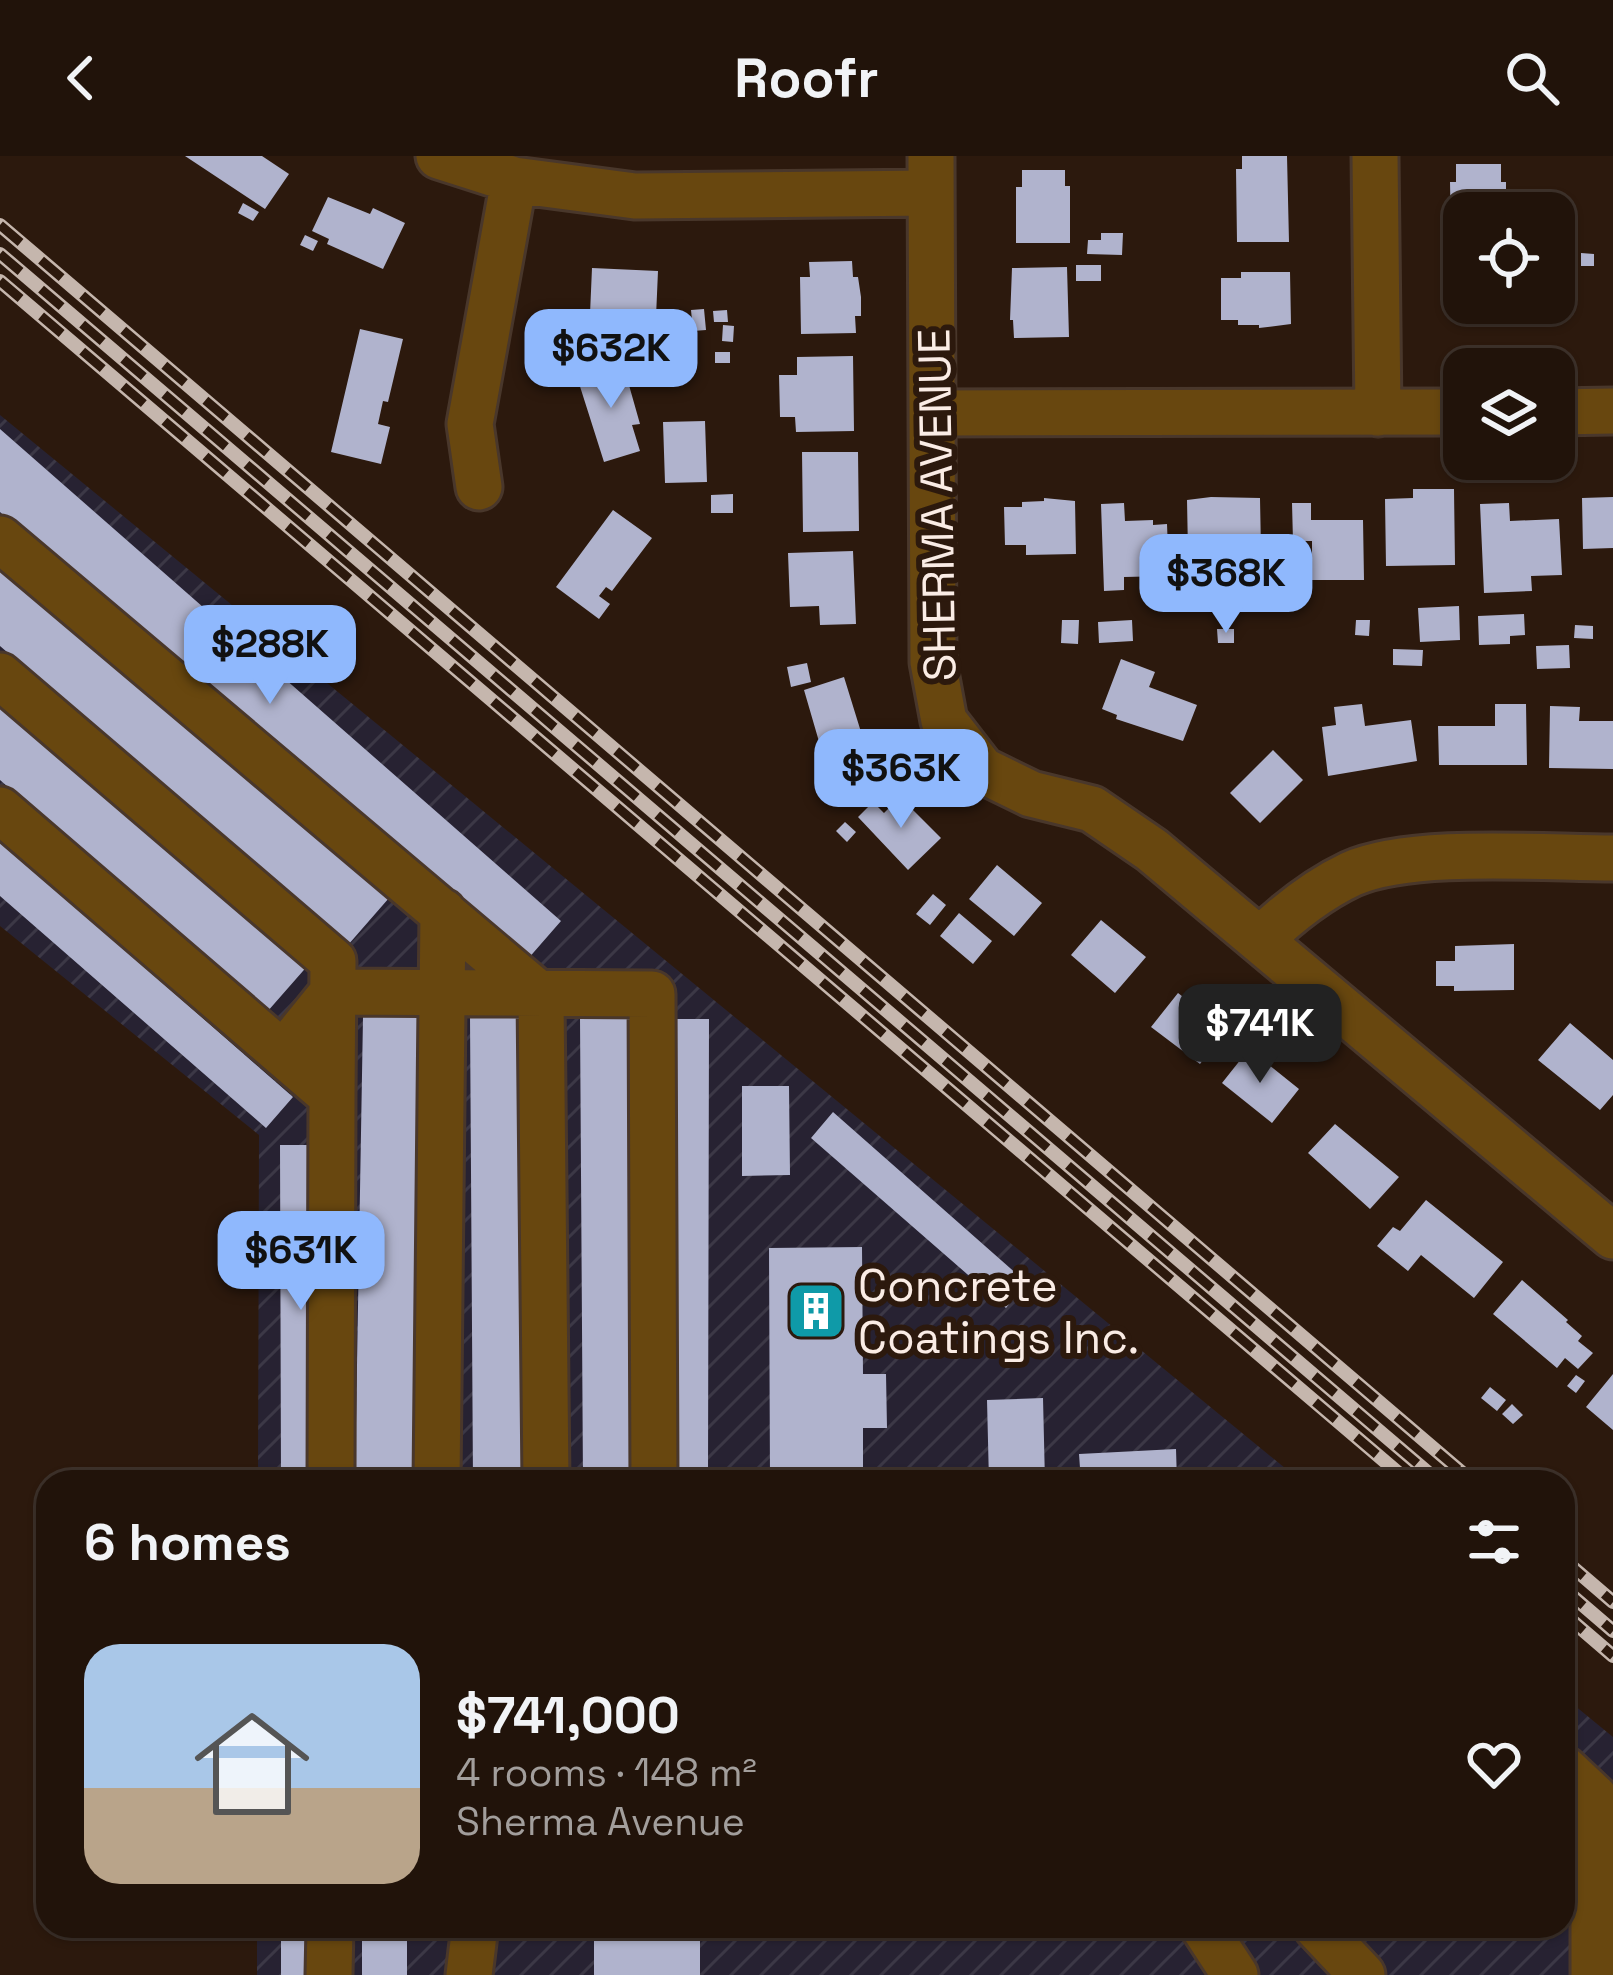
<!DOCTYPE html>
<html lang="en">
<head>
<meta charset="utf-8">
<style>
	:root { --surface:#21130a; --page:#291c13; --text:#f1f3f6; --muted:#a29e9c; --line:#3e322b; --accent:#8fb8fd }
	body { margin:0; font-family:"Space Grotesk",sans-serif; background:var(--page); color:var(--text); height:100vh; display:flex; flex-direction:column; font-size:45px; white-space:nowrap }
	* { box-sizing:border-box; margin:0 }
	p { font-size:39px; color:var(--muted) }
	.icon { flex:none; width:66px; height:66px; fill:none; stroke:currentColor; stroke-width:2; stroke-linecap:round; stroke-linejoin:round }
	.map { position:relative; flex:1; overflow:hidden }
	.panel { position:absolute; left:36px; top:1314px; width:1539px; height:468px; display:flex; flex-direction:column; background:var(--surface); border-radius:36px; box-shadow:0 3px 9px #0004,0 0 0 3px var(--line) }
	.panel>* { flex:none }
	.fabs { position:absolute; left:1443px; top:36px; display:grid; gap:24px }
	.fabs a { display:grid; place-items:center; width:132px; height:132px; border-radius:24px; background:var(--surface); box-shadow:0 3px 9px #0004,0 0 0 3px var(--line); font-size:60px }
	.price { position:absolute; translate:-50% -102px; padding:0 27px; border-radius:24px; background:var(--accent); color:#111; font-size:39px; line-height:78px; filter:drop-shadow(0 3px 6px #0008) }
	.price::after { content:''; position:absolute; left:50%; top:72px; width:36px; height:27px; margin-left:-18px; background:inherit; clip-path:polygon(0 0,100% 0,50% 100%) }
	.price.active { background:#222; color:#fff }
	ul { padding:0; list-style:none }
	li { display:flex; align-items:center; gap:36px; height:300px; padding:0 48px }
	li+li { border-top:3px solid var(--line) }
	li span { display:grid; place-items:center; flex:none; width:336px; height:240px; border-radius:36px; color:#555 }
	li>.icon { margin-inline-start:auto }
	span .icon { width:144px; height:144px; fill:#fffc; stroke-width:1 }
	li b { font-size:51px }
	h2 { display:flex; justify-content:space-between; align-items:center; height:144px; padding:0 48px; font-size:51px }
	header { display:flex; justify-content:space-between; align-items:center; height:156px; padding:0 48px; background:var(--surface); font-size:54px; font-weight:700 }
	.map>svg:first-child { display:block }
</style>
</head>
<body>
<header><svg class="icon" aria-label="back" viewBox="0 0 24 24"><path d="M15 5l-7 7 7 7"/></svg>Roofr<svg class="icon" aria-label="search" viewBox="0 0 24 24"><circle cx="10" cy="10" r="6"/><path d="M15 15l6 6"/></svg></header>
<div class="map">
<svg width="1613" height="1819" viewBox="0 0 1613 1819">
	<defs>
		<pattern id="industrial-furrows" width="10" height="10" patternUnits="userSpaceOnUse" patternTransform="scale(3)"><rect width="10" height="10" fill="#272232"/><path d="M-1 1l2-2M0 10L10 0M9 11l2-2" fill="none" stroke="#3c3846"/></pattern>
	</defs>
	<rect width="100%" height="100%" fill="#2c190d"/>
	<path fill="url(#industrial-furrows)" d="M0,259l1302,1067h-1044l1,-347 -259,-209z
		M1563,1540l50,41v238h-1356v-49h1306z"/>
	<path fill="#b0b3cd" d="M185,0h77l27,18 -24,35z
		M1242,0h45l2,86h-52l-1,-73h6z
		M1456,8h45v18h5v31h-42v22h-13l-1,-53h6z
		M1022,14h43v16h5v57h-54v-56h6z
		M328,41l42,17 3,-6 32,15 -22,46 -56,-25 2,-5 -17,-8z
		M243,47l16,9 -6,9 -15,-8z
		M1101,77h22l-1,22 -35,-1 1,-14h13z
		M305,79l13,6 -5,10 -13,-6z
		M1581,97l13,1v12h-13z
		M852,105l1,16h5l3,20v19h-6l1,17 -55,1 -1,-57h10l-1,-15z
		M1076,109h25v16h-25z
		M1067,111l2,70 -55,1 -1,-18h-3l2,-52z
		M1455,111h9v36h62v16l-71,1z
		M592,112l66,3 -2,46 -66,-3z
		M1241,116h49l1,52 -32,4v-3h-21v-5h-17v-42h20z
		M704,153l2,21 -13,1 -2,-21z
		M727,154l1,12h-14l-1,-11z
		M723,169l11,1 -1,16 -11,-1z
		M360,173l43,10 -15,63 -5,-1 -5,23 12,3 -9,37 -50,-12z
		M599,196l4,15 -20,6 -4,-15z
		M715,196h15v11h-15z
		M853,200l1,75 -58,1 -1,-15h-15l-1,-42h18v-18z
		M623,208l17,60 -8,1 8,26 -36,11 -27,-85z
		M705,265l2,61 -42,1 -2,-61z
		M0,273l561,492 -41,47 -520,-456z
		M802,296h56l1,79 -56,1z
		M1413,333h41l1,76 -69,1 -1,-67 28,-1z
		M733,338v19h-22v-18z
		M1211,341l49,1 1,53 -73,1 -1,-52z
		M1613,341v51l-30,1 -1,-51z
		M1044,342l31,3 1,53 -50,1v-10h-21l-1,-38h18v-5l22,-1z
		M1124,347l1,18 28,-1v5l14,-1 2,52 -45,1v13l-20,1 -3,-87z
		M1292,347h19v17h52l1,60h-52v-39h-19z
		M1509,347l1,18 49,-2 3,56 -31,1 1,15 -48,2 -4,-89z
		M613,354l39,28 -40,53 -6,-4 -7,9 11,8 -11,15 -43,-32z
		M853,395l3,73 -36,1 -1,-19 -29,1 -2,-54z
		M0,408l389,334 -41,47 -348,-299z
		M1459,450l1,34 -40,2 -2,-34z
		M1524,458l1,21 -15,1v8l-31,1 -1,-29z
		M1062,464h17l-1,24 -17,-1z
		M1132,464l1,21 -34,2 -1,-21z
		M1356,464h14l-1,16 -14,-1z
		M1575,469l18,1v13l-19,-1z
		M1217,473h17v14h-16z
		M1569,489l1,23 -33,1 -1,-23z
		M1393,493l30,1 -1,16 -29,-1z
		M1121,503l34,13 -6,15 48,18 -14,36 -67,-22 1,-4 -15,-6z
		M807,507l4,19 -20,5 -4,-20z
		M844,521l17,55 -41,13 -16,-55z
		M0,537l310,270 -43,49 -267,-232z
		M1362,548l3,22 46,-6 6,41 -89,15 -6,-49 14,-2 -2,-18z
		M1495,548h31l1,61h-88l-1,-39h57z
		M1550,550l30,1 -1,14h34v48l-64,-1z
		M1273,594l30,30 -43,43 -30,-30z
		M900,641l41,41 -33,32 -50,-53 15,-15 11,11z
		M845,666l11,10 -9,10 -11,-11z
		M0,675l36,31 -5,6 262,229 -27,31 -266,-232z
		M997,709l45,38 -28,33 -45,-37z
		M933,738l13,11 -16,20 -14,-11z
		M959,757l33,28 -19,23 -33,-28z
		M1101,764l45,37 -31,36 -44,-38z
		M1514,788v46l-60,1v-5h-18v-25h19v-15z
		M1178,837l48,37 -26,34 -49,-37z
		M530,860l3,466h-60l-3,-465z
		M363,861h64l-8,463 -64,1z
		M580,862h61l3,464h-61z
		M674,863h35l-1,463h-34z
		M1570,867l43,37v35l-13,15 -62,-50z
		M1249,893l50,40 -27,34 -50,-40z
		M742,930h47l1,89 -48,1z
		M833,956l194,171 -21,25 -195,-170z
		M1335,968l64,53 -29,32 -62,-56z
		M280,989h41v337h-40z
		M1426,1044l77,62 -29,36 -53,-43 -13,16 -31,-25 16,-19 7,4z
		M862,1091l1,127h23l1,54h-24v54h-93l-1,-234z
		M1522,1124l46,40 -2,2 16,14 -4,5 15,12 -15,16 -13,-11 -8,10 -64,-54z
		M1613,1218v56l-27,-23z
		M1576,1219l9,6 -9,12 -9,-7z
		M1490,1231l16,13 -9,11 -16,-13z
		M1043,1242l2,84h-56l-2,-82z
		M1512,1248l11,11 -10,9 -11,-10z
		M1176,1293l1,33h-96l-2,-28z
		M281,1770h40v49h-40z
		M362,1770h45v49h-45z
		M594,1770h106v49h-106z"/>
	<g fill="none" stroke-linecap="round" stroke-linejoin="round">
		<g stroke="#49372b" stroke-width="51">
			<path id="minor" d="M439,0l75,24 121,16 296,-3
				M931,0l2,506 11,59 38,49 49,24 61,15 60,41 461,386
				M1375,0l3,257
				M1554,256l59,-1
				M934,257l530,-1
				M479,331l-9,-63 44,-244
				M0,383l541,457 5,486
				M0,520l333,285 -1,135
				M0,654l332,286 -1,386
				M1260,784c27,-26 57,-50 91,-66 60,-27 193,-16 262,-16
				M283,898l50,-62 319,2 2,488
				M437,1326l6,-570
				M1563,1612l31,29v178
				M1203,1770l32,49
				M1316,1770l46,49
				M329,1819l1,-49
				M469,1819l6,-49"/>
		</g>
		<use href="#minor" stroke="#68470f" stroke-width="45"/>
		<g stroke="#c5b6ad" stroke-width="14">
			<path id="rail" d="M0,69l1473,1257
				M0,98l1439,1228
				M0,125l1409,1201
				M1563,1403l50,43
				M1563,1432l50,43
				M1563,1457l50,43"/>
		</g>
		<use href="#rail" stroke="#2c190d" stroke-width="9" stroke-dasharray="27" stroke-linecap="butt"/>
	</g>
	<defs>
		<g id="building-square" transform="scale(3)"><rect x="-9" y="-9" width="18" height="18" rx="4" fill="#0f9aa8" stroke="#2c190d"/><path d="M-4-6H4V6H1V3H-1V6H-4ZM-2.5-4.3h1.7v1.8h-1.7ZM.8-4.3h1.7v1.8H.8ZM-2.5-1h1.7V.8h-1.7ZM.8-1h1.7V.8H.8Z" fill="#fff"/></g>
	</defs>
	<g fill-rule="evenodd">
		<use href="#building-square" x="816" y="1155"/>
	</g>
	<g text-anchor="middle" dominant-baseline="central" stroke-width="12" stroke-linejoin="round" paint-order="stroke">
		<g font-size="45" fill="#faece5" stroke="#2c190d">
			<text transform="translate(937 349) rotate(-91)">SHERMA AVENUE</text>
		</g>
		<g font-size="45" fill="#faece5" stroke="#2c190d" text-anchor="start">
			<text x="858" y="1129">Concrete<tspan x="858" dy="52">Coatings Inc.</tspan></text>
		</g>
	</g>
</svg>
<div class="fabs">
<a><svg class="icon" aria-label="locate" viewBox="0 0 24 24"><circle cx="12" cy="12" r="6"/><path d="M12 2v4M12 18v4M2 12h4M18 12h4"/></svg></a>
<a><svg class="icon" aria-label="layers" viewBox="0 0 24 24"><path d="M12 4l9 5-9 5-9-5zM3 14l9 5 9-5"/></svg></a>
</div>
<b class="price" style="left:611px;top:255px">$632K</b>
<b class="price" style="left:1226px;top:480px">$368K</b>
<b class="price" style="left:270px;top:551px">$288K</b>
<b class="price" style="left:901px;top:675px">$363K</b>
<b class="price active" style="left:1260px;top:930px">$741K</b>
<b class="price" style="left:301px;top:1157px">$631K</b>
<section class="panel">
<h2>6 homes<svg class="icon" aria-label="filters" viewBox="0 0 24 24"><path d="M4 7h16M4 17h16"/><circle cx="9" cy="7" r="2"/><circle cx="15" cy="17" r="2"/></svg></h2>
<ul>
<li><span style="background:linear-gradient(#a9c7e8 60%,#b9a48a 0)"><svg class="icon" aria-label="home" viewBox="0 0 24 24"><path d="M3 11l9-7 9 7M6 9v11h12V9"/></svg></span><div><b>$741,000</b><p>4 rooms · 148 m²</p><p>Sherma Avenue</p></div><svg class="icon" aria-label="heart" viewBox="0 0 24 24"><path d="M12 20l-8-8c-3-5 5-10 8-4 3-6 11-1 8 4z"/></svg></li>
</ul>
</section>
</div>
</body>
</html>
